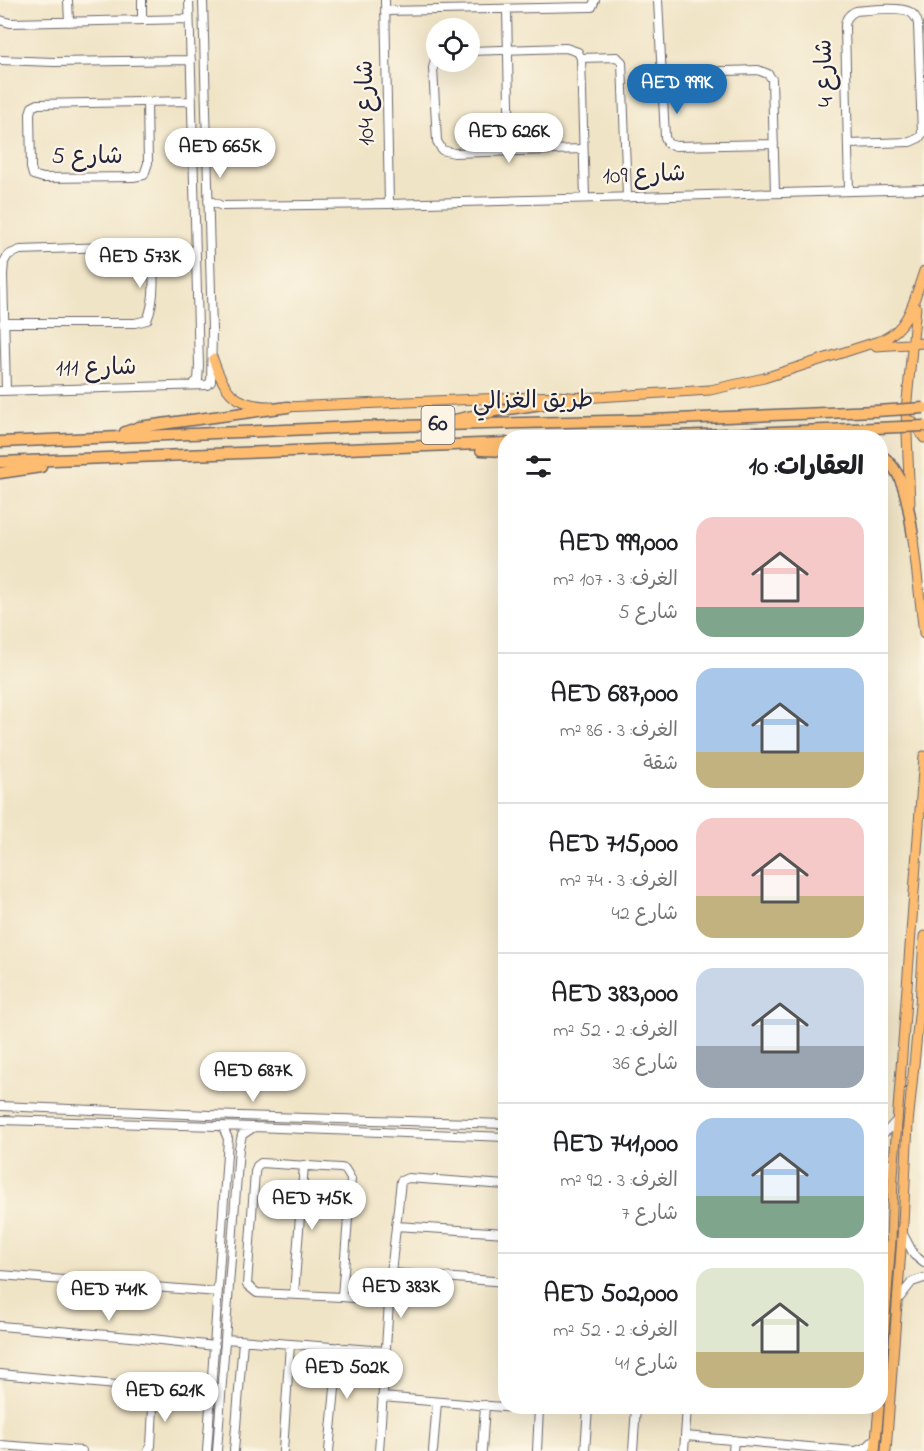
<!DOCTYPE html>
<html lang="ar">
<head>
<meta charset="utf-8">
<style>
	:root { --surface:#fff; --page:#f6f6f6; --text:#202124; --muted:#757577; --line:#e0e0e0; --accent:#1f6fb2 }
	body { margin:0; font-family:"Indie Flower","Playpen Sans Arabic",sans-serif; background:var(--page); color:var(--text); direction:rtl; height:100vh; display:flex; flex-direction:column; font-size:22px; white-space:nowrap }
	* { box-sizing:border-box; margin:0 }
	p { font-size:20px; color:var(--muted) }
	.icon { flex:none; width:33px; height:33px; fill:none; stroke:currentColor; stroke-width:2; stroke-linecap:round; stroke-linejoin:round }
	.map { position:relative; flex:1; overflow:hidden; direction:ltr }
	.sheet { position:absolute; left:498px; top:430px; width:390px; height:984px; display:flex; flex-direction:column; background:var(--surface); border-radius:24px; box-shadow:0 6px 24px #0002; direction:rtl }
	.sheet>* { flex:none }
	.buttons { position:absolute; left:426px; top:18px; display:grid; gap:12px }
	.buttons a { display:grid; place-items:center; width:54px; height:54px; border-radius:50%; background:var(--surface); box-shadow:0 6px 24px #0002; font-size:30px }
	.price { position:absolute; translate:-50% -51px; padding:0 14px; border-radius:21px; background:#fff; color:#222; font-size:20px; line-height:39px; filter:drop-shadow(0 2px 3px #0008) }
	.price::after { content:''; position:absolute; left:50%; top:36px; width:18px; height:14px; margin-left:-9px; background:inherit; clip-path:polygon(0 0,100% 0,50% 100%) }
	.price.selected { background:var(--accent); color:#fff }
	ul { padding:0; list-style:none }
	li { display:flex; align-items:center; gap:18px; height:150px; padding:0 24px }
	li+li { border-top:2px solid var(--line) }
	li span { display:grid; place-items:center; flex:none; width:168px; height:120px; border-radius:18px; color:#555 }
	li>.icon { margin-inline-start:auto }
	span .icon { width:72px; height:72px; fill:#fffc; stroke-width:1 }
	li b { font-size:26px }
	h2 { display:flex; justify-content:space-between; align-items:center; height:72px; padding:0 24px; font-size:26px }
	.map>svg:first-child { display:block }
</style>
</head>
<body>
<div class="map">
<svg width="924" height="1451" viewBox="0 0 924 1451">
	<rect width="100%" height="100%" fill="#fcf5e5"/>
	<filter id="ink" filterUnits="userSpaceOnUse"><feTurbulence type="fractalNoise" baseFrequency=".0167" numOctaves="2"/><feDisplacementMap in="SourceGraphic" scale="12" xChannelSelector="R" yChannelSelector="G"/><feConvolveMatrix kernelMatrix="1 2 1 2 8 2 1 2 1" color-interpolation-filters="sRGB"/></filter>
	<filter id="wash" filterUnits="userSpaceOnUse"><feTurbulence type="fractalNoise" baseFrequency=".008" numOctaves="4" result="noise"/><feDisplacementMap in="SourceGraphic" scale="24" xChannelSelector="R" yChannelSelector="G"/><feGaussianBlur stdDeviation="1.35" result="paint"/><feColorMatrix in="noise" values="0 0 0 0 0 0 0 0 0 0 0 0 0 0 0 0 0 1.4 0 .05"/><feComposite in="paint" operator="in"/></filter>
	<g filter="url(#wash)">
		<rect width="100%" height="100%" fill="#f0e4c6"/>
	</g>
	<g filter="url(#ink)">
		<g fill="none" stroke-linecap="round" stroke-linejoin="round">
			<g stroke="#6a666c" stroke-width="10">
				<path id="minor" d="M68,0l1,22
					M142,0v20
					M189,0l10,366 -1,14 -6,5
					M385,0l4,204
					M658,0l7,137 3,7 8,2 98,-2
					M507,9l3,142
					M385,11l205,-4h2l3,-7
					M0,20l10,3 179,-4
					M470,51l96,-3 12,4 3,6 4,140
					M436,55l-3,13 4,73 5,9 12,3 129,-4
					M581,58l36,-1 5,5 5,134
					M0,60l54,2 137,-2
					M662,73l96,-3 10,4 4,5 3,114
					M147,102l1,61 -4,12 -11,2 -90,1 -10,-3 -2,-7 -1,-55 2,-6 6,-3 154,-3
					M848,144l62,-2 9,-4 3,-4 -4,-110c-1,-5 -3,-9 -8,-12 -10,-6 -42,-2 -54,-1 -7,3 -11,8 -11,16l4,163
					M208,200l14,6 167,-2 535,-15
					M3,323h132l12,-3c8,-17 9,-55 1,-72l-11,-2 -117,4 -12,5 -4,7 -1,13 3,115
					M0,391l207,-6 4,-3 1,-52 -9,-330
					M0,1106l209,9 297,9
					M0,1120l254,7 252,10
					M880,1135l8,-5 9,-10
					M880,1156l9,9 3,10
					M396,1226l110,7
					M903,1234l11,21 10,8
					M391,1273l115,9
					M0,1275l218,17
					M294,1294l10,-129
					M342,1297l9,-118 -6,-10 -5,-1 -79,-5 -4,3 -2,6 -8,113 10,8 85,4 47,4
					M897,1301l15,-19 12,-4
					M0,1326l143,12 72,8
					M225,1339l161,12
					M0,1374l211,20
					M382,1397l157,13
					M686,1436l168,15
					M0,1445l82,6
					M148,1451l3,-5 3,-58
					M207,1451l21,-312 -5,-12
					M217,1451l22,-303 3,-13 12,-8
					M234,1451l9,-110
					M283,1451l7,-107
					M329,1451l10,-104
					M379,1451l12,-178 10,-92 7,-3 98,7
					M433,1451l4,-49
					M482,1451l3,-46
					M537,1451l2,-43
					M585,1451l3,-44
					M633,1451l3,-44
					M684,1451l3,-44
					M733,1451l1,-11
					M856,1451l11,-4 9,-9"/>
			</g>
			<g stroke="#6a666c" stroke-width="11">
				<path id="major" d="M876,346l48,-3
					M213,359c11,32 21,47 57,47
					M284,407l273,-11 25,2 128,-8 54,-12 118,-38c28,-12 32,-41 42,-69
					M912,421l12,17
					M910,503l-4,-92 10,-104
					M912,531l12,103
					M880,1382l11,-141 2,-64 31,-421
					M875,1451l4,-44
					M886,1451l17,-228 5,-99 12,-119 4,-69"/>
			</g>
			<g stroke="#6a666c" stroke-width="13">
				<path id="highway" d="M450,421l45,-10 87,-13
					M125,432l14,-5 149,-20
					M627,438l249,-10
					M0,442l357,-15 293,-7 226,-9
					M481,450l25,1
					M880,454c26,18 28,53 33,82
					M0,462l506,-19
					M0,473l41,-6"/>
			</g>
			<use href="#minor" stroke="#fff" stroke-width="8"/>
			<use href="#major" stroke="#fdbc6f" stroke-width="9"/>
			<use href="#highway" stroke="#fdbc6f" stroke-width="10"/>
			<g stroke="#6a666c" stroke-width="13" stroke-linecap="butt">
				<path id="highway-bridge" d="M876,411l48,-3
					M876,428l48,-2"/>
			</g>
			<use href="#highway-bridge" stroke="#fdbc6f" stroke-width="10"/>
		</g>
	</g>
	<g text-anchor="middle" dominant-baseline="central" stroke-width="4.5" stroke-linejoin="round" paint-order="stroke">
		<rect fill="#fcf5e5" stroke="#63616e" stroke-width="1.5" x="421.5" y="406" width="33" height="38" rx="4.5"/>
		<g font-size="22" font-weight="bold" fill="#22223b">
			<text x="438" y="425">60</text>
		</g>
		<g font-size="24" fill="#22223b" stroke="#fcf5e5">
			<text transform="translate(826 73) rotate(-92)">شارع 4</text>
			<text transform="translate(367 103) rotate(-91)">شارع 104</text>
			<text x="87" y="157">شارع 5</text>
			<text transform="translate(644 176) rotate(-2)">شارع 109</text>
			<text transform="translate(96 369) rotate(-1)">شارع 111</text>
			<text transform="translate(533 402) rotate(-1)">طريق الغزالي</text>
		</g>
	</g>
</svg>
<div class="buttons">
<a><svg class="icon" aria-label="locate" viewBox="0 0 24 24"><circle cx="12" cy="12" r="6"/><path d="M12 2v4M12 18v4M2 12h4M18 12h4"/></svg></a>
</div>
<b class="price selected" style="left:677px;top:115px">AED 999K</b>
<b class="price" style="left:509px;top:164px">AED 626K</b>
<b class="price" style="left:220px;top:179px">AED 665K</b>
<b class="price" style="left:140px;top:289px">AED 573K</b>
<b class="price" style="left:253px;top:1103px">AED 687K</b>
<b class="price" style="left:312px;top:1231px">AED 715K</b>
<b class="price" style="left:401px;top:1319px">AED 383K</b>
<b class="price" style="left:109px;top:1322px">AED 741K</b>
<b class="price" style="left:347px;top:1400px">AED 502K</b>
<b class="price" style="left:165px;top:1423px">AED 621K</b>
<section class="sheet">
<h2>العقارات: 10<svg class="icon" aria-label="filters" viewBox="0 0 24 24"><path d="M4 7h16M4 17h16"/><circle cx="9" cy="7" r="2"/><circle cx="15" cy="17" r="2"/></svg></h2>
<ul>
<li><span style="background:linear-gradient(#f6c9c9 75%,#7fa58c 0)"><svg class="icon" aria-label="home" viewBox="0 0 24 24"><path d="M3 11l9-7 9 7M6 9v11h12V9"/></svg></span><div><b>AED 999,000</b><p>الغرف: 3 · 107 m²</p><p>شارع 5</p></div></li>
<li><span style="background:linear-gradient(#a9c7e8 70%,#c2b280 0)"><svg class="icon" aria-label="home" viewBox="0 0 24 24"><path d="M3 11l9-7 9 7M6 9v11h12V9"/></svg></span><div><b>AED 687,000</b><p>الغرف: 3 · 86 m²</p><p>شقة</p></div></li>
<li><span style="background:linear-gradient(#f6c9c9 65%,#c2b280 0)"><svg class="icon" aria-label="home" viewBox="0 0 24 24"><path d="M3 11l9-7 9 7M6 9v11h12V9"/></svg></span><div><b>AED 715,000</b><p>الغرف: 3 · 74 m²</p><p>شارع 42</p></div></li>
<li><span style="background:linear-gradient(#c9d6e8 65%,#9aa5b1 0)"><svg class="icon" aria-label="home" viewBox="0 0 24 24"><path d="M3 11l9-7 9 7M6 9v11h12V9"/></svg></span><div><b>AED 383,000</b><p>الغرف: 2 · 52 m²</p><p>شارع 36</p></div></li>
<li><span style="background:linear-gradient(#a9c7e8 65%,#7fa58c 0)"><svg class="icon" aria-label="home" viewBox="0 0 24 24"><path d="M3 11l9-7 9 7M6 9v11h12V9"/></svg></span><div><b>AED 741,000</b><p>الغرف: 3 · 92 m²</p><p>شارع 7</p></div></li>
<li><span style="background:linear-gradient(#dfe7d0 70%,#c2b280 0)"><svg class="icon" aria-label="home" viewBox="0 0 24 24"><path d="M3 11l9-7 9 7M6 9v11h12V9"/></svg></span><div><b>AED 502,000</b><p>الغرف: 2 · 52 m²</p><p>شارع 41</p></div></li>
</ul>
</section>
</div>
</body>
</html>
